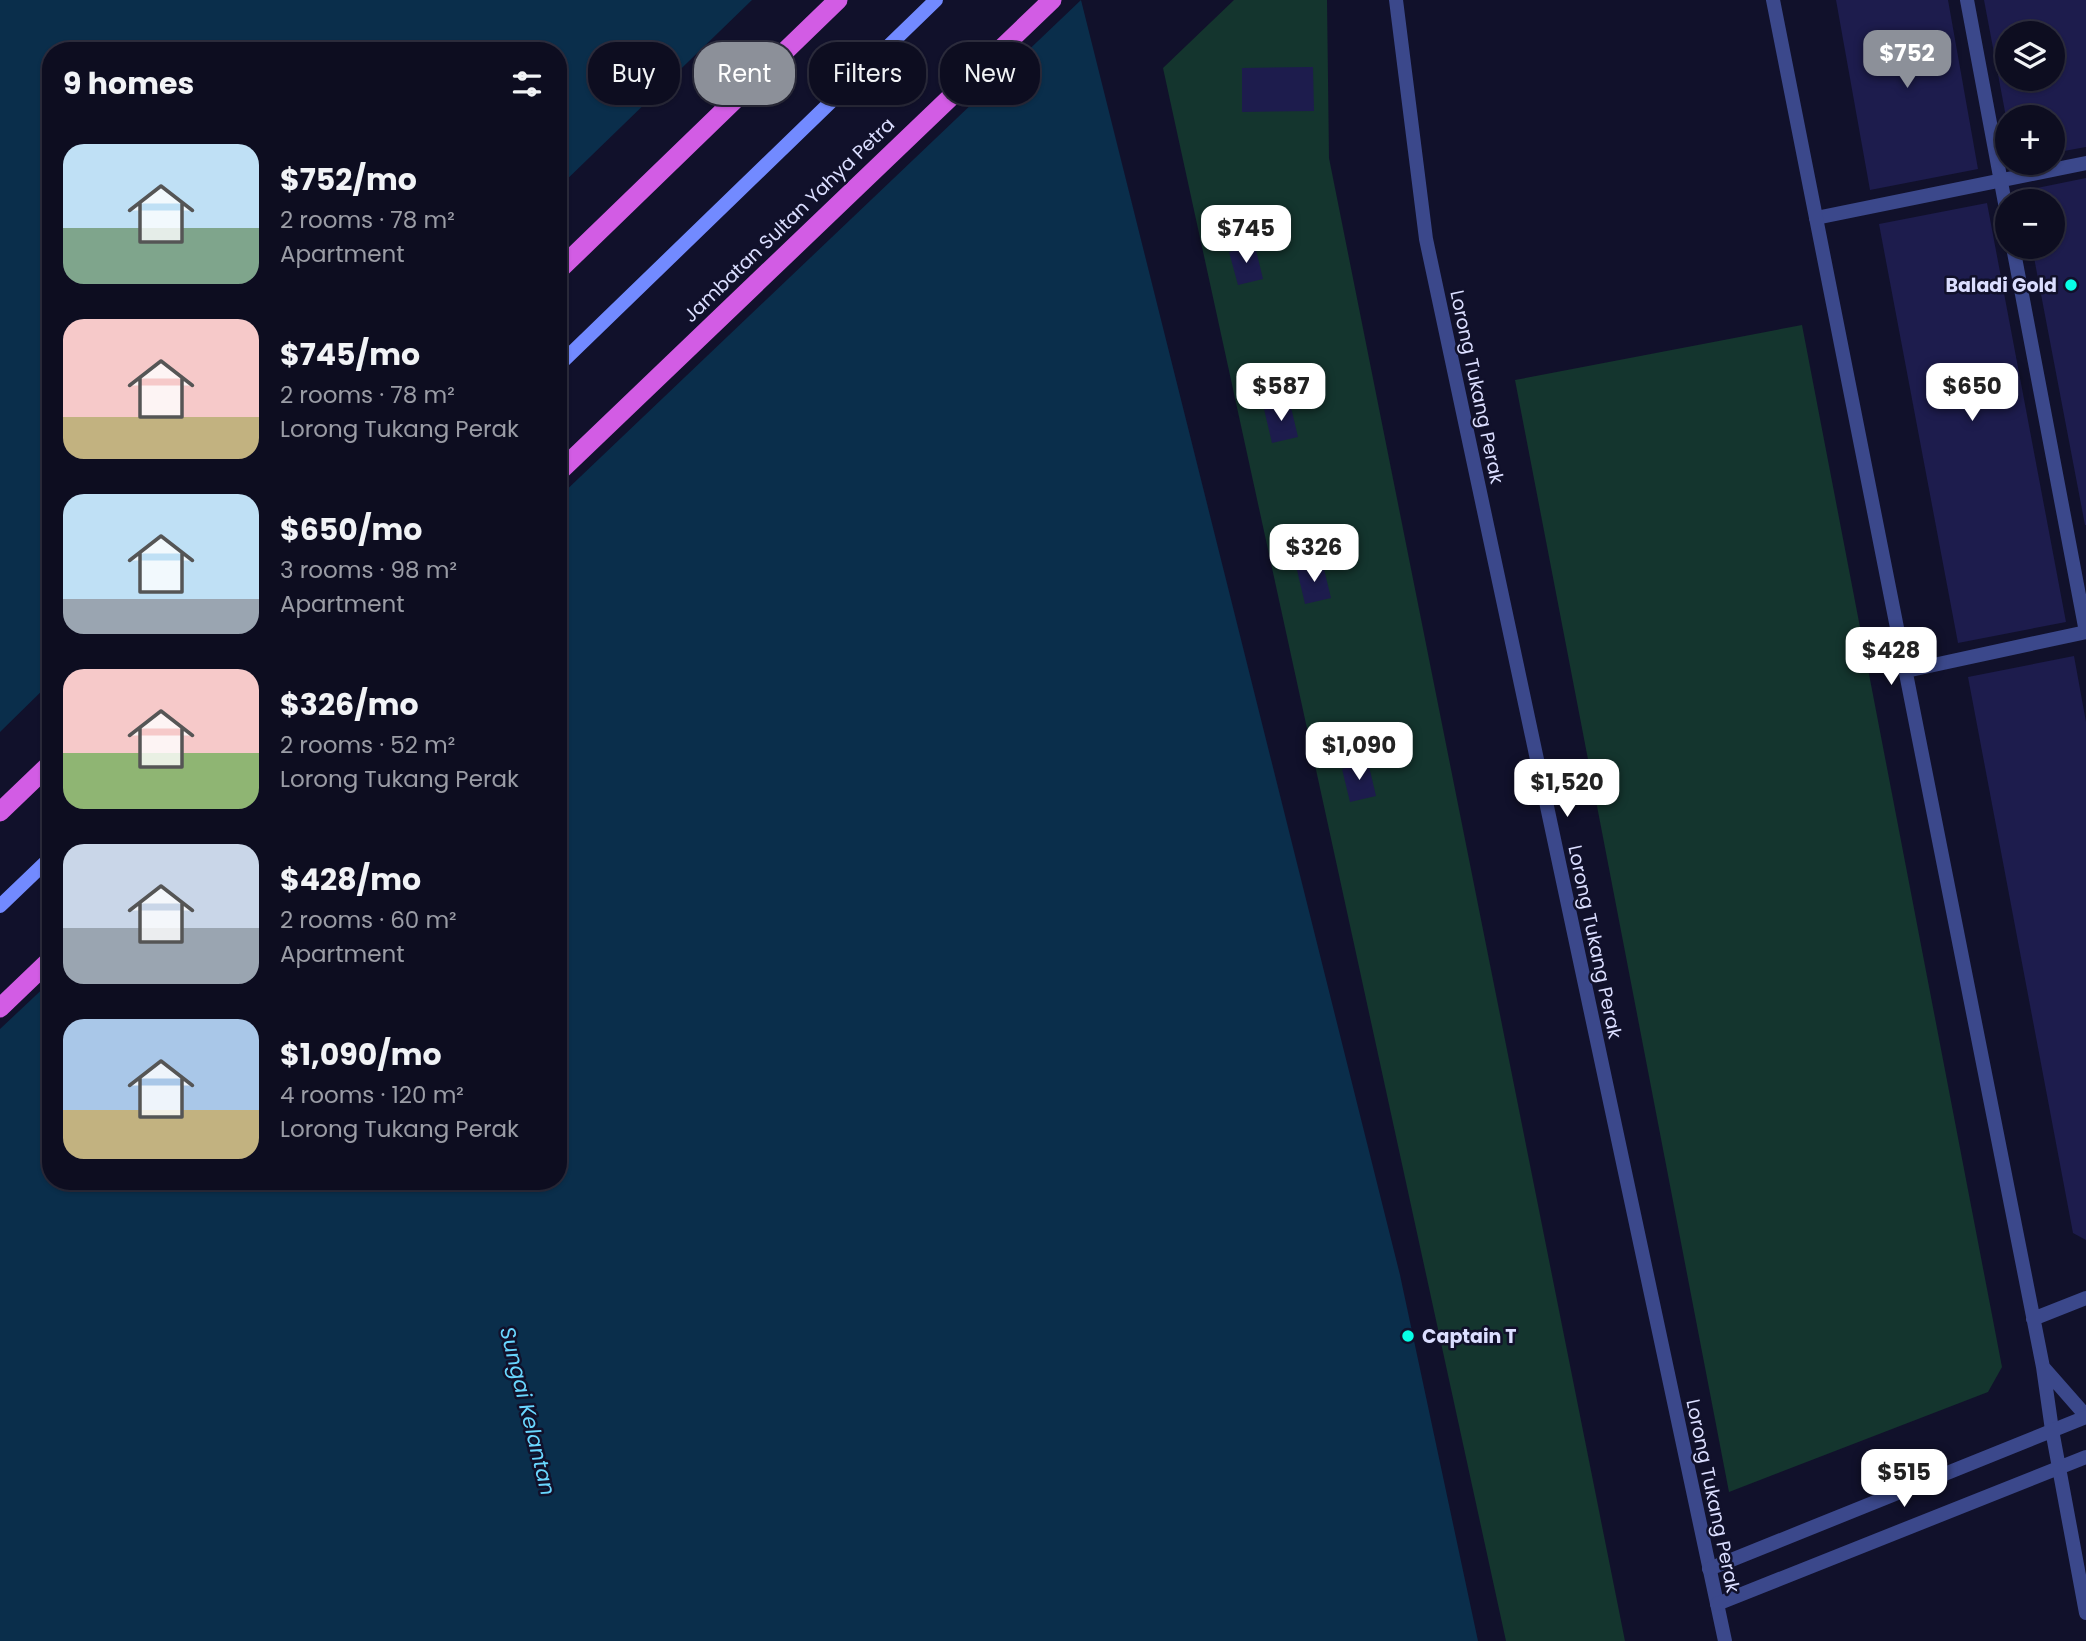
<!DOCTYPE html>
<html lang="en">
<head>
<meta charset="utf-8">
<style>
	:root { --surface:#0d0d20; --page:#161629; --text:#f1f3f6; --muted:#9a9ca5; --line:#2d2d3e; --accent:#8c9099 }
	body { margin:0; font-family:Poppins,sans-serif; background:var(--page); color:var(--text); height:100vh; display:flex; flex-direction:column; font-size:26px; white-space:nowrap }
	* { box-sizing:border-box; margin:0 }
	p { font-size:23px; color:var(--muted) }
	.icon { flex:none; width:38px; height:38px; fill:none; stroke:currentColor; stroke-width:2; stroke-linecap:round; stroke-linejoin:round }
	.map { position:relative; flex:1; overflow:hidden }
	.details { position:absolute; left:42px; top:42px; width:525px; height:1148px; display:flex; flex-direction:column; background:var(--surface); border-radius:28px; box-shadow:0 2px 5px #0004,0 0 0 2px var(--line) }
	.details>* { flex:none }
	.top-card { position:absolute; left:588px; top:42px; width:665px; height:63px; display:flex; gap:14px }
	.fabs { position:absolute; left:1995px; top:21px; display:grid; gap:14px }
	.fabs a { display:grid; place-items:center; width:70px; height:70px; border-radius:50%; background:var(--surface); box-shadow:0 2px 5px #0004,0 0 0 2px var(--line); font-size:35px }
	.price { position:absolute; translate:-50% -60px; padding:0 16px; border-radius:14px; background:#fff; color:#222; font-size:23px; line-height:46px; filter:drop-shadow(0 2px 4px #0008) }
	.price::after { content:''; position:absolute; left:50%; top:42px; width:21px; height:16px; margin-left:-10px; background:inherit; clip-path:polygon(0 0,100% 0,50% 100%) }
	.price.active { background:var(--accent); color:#fff }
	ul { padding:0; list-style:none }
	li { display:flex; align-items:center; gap:21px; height:175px; padding:0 21px }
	li span { display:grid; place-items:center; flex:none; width:196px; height:140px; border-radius:21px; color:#555 }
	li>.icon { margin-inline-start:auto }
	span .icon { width:84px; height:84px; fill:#fffc; stroke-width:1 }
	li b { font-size:30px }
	h2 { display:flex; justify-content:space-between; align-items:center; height:84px; padding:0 21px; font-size:30px }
	.chip { padding:0 24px; border-radius:28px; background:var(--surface); box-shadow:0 2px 5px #0004,0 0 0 2px var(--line); font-size:24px; line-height:63px }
	.chip.active { background:var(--accent); color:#fff }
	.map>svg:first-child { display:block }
</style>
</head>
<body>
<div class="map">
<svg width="2086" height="1641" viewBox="0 0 2086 1641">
	<rect width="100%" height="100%" fill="#11112b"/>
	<path fill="#14352e" d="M1234,0h93l2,158 296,1483h-119l-343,-1573z
		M1802,325l200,1042 -14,25 -259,100 -214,-1112z"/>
	<path fill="#0a2e4b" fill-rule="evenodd" d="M0,0h1081l319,1275 78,366h-1478zM51,51h507v1130h-507z"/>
	<path fill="#11112b" d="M752,0h329l-523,498v-310z
		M51,682v299l-51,48v-297z"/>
	<path fill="#1d1c4d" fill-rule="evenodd" d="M1836,0h112l30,169 -108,21z
		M1984,0h102v147l-33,6v-36h-47zM2007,33h46v46h-46z
		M1313,67l1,44 -72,1v-44z
		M2086,178v347h-1l-53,-278h21v-46h-29l-2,-10z
		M1987,203l79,419 -108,21 -79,-419z
		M1255,246l8,33 -25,6 -9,-33z
		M1290,403l8,34 -26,6 -8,-34z
		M1323,565l8,33 -26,6 -8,-34z
		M2074,656l12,66v518l-13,-7 -105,-556z
		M1368,762l8,34 -26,6 -8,-33z"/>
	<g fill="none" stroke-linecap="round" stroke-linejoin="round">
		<path stroke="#3b488b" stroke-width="14" d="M1967,0l40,214
			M1816,218l270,-55
			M2013,247l73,385
			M1906,671l180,-39"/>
		<path stroke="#3b488b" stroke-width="14" d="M1396,0l30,239 299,1402
			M1773,0l270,1367 9,63
			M2033,1319l53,-21
			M2044,1368l42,48"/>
		<path stroke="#3b488b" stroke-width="14" d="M2052,1430l34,183
			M1709,1569l377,-152
			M1717,1604l369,-147"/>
		<path stroke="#728aff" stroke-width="14" d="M558,366l378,-366
			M0,906l51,-49"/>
		<path stroke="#d25ce4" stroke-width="19" d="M558,271l280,-271
			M558,473l494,-473
			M0,812l51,-49
			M0,1008l51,-49"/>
	</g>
	<g fill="#07ffe7" stroke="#11112b" stroke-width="2.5">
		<circle cx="2071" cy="285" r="7"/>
		<circle cx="1408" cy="1336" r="7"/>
	</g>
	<g text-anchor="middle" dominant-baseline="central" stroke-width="5" stroke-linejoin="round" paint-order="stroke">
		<g font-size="19" fill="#dbdeff" stroke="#11112b">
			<text transform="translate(789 220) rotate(-44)">Jambatan Sultan Yahya Petra</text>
			<text transform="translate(1477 387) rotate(78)">Lorong Tukang Perak</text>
			<text transform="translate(1595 942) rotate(78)">Lorong Tukang Perak</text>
			<text transform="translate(1713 1496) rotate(78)">Lorong Tukang Perak</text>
		</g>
		<g font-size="19" font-weight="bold" fill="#dbdeff" stroke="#11112b" text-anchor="end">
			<text x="2057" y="285">Baladi Gold</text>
			<text x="1422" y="1336" text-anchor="start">Captain T</text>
		</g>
		<g font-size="21" font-style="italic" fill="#69d7ff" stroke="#11112b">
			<text transform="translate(528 1411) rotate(76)">Sungai Kelantan</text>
		</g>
	</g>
</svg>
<div class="fabs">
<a><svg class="icon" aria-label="layers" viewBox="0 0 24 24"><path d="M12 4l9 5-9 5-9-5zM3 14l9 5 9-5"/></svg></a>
<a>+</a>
<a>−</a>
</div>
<b class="price active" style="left:1907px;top:90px">$752</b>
<b class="price" style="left:1246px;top:265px">$745</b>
<b class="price" style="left:1281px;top:423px">$587</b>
<b class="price" style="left:1972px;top:423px">$650</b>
<b class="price" style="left:1314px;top:584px">$326</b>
<b class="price" style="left:1891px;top:687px">$428</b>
<b class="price" style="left:1359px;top:782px">$1,090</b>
<b class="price" style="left:1567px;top:819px">$1,520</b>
<b class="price" style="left:1904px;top:1509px">$515</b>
<div class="top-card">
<a class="chip">Buy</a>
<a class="chip active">Rent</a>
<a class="chip">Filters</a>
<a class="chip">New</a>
</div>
<section class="details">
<h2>9 homes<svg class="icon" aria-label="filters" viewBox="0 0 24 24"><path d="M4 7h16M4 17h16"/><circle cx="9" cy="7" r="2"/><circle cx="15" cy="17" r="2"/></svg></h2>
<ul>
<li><span style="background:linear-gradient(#bfe0f5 60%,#7fa58c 0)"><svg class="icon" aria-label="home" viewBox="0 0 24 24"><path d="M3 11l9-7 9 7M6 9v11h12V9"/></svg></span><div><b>$752/mo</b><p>2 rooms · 78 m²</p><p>Apartment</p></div></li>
<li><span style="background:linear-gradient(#f6c9c9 70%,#c2b280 0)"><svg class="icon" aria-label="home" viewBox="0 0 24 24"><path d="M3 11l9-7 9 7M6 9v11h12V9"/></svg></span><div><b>$745/mo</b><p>2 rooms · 78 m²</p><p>Lorong Tukang Perak</p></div></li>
<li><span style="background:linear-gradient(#bfe0f5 75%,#9aa5b1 0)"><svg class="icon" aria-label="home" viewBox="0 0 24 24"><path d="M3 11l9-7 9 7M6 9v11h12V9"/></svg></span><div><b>$650/mo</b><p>3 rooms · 98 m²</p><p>Apartment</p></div></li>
<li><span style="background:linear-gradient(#f6c9c9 60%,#8fb573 0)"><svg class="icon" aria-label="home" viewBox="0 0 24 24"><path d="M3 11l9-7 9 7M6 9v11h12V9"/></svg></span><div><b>$326/mo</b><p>2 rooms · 52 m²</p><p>Lorong Tukang Perak</p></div></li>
<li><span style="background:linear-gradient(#c9d6e8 60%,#9aa5b1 0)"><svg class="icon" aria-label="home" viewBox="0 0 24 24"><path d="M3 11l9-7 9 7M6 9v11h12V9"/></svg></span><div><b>$428/mo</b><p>2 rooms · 60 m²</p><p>Apartment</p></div></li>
<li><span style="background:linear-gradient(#a9c7e8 65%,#c2b280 0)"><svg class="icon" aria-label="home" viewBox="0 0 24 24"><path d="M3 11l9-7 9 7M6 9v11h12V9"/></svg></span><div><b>$1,090/mo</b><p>4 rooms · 120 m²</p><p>Lorong Tukang Perak</p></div></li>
</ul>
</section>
</div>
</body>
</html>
